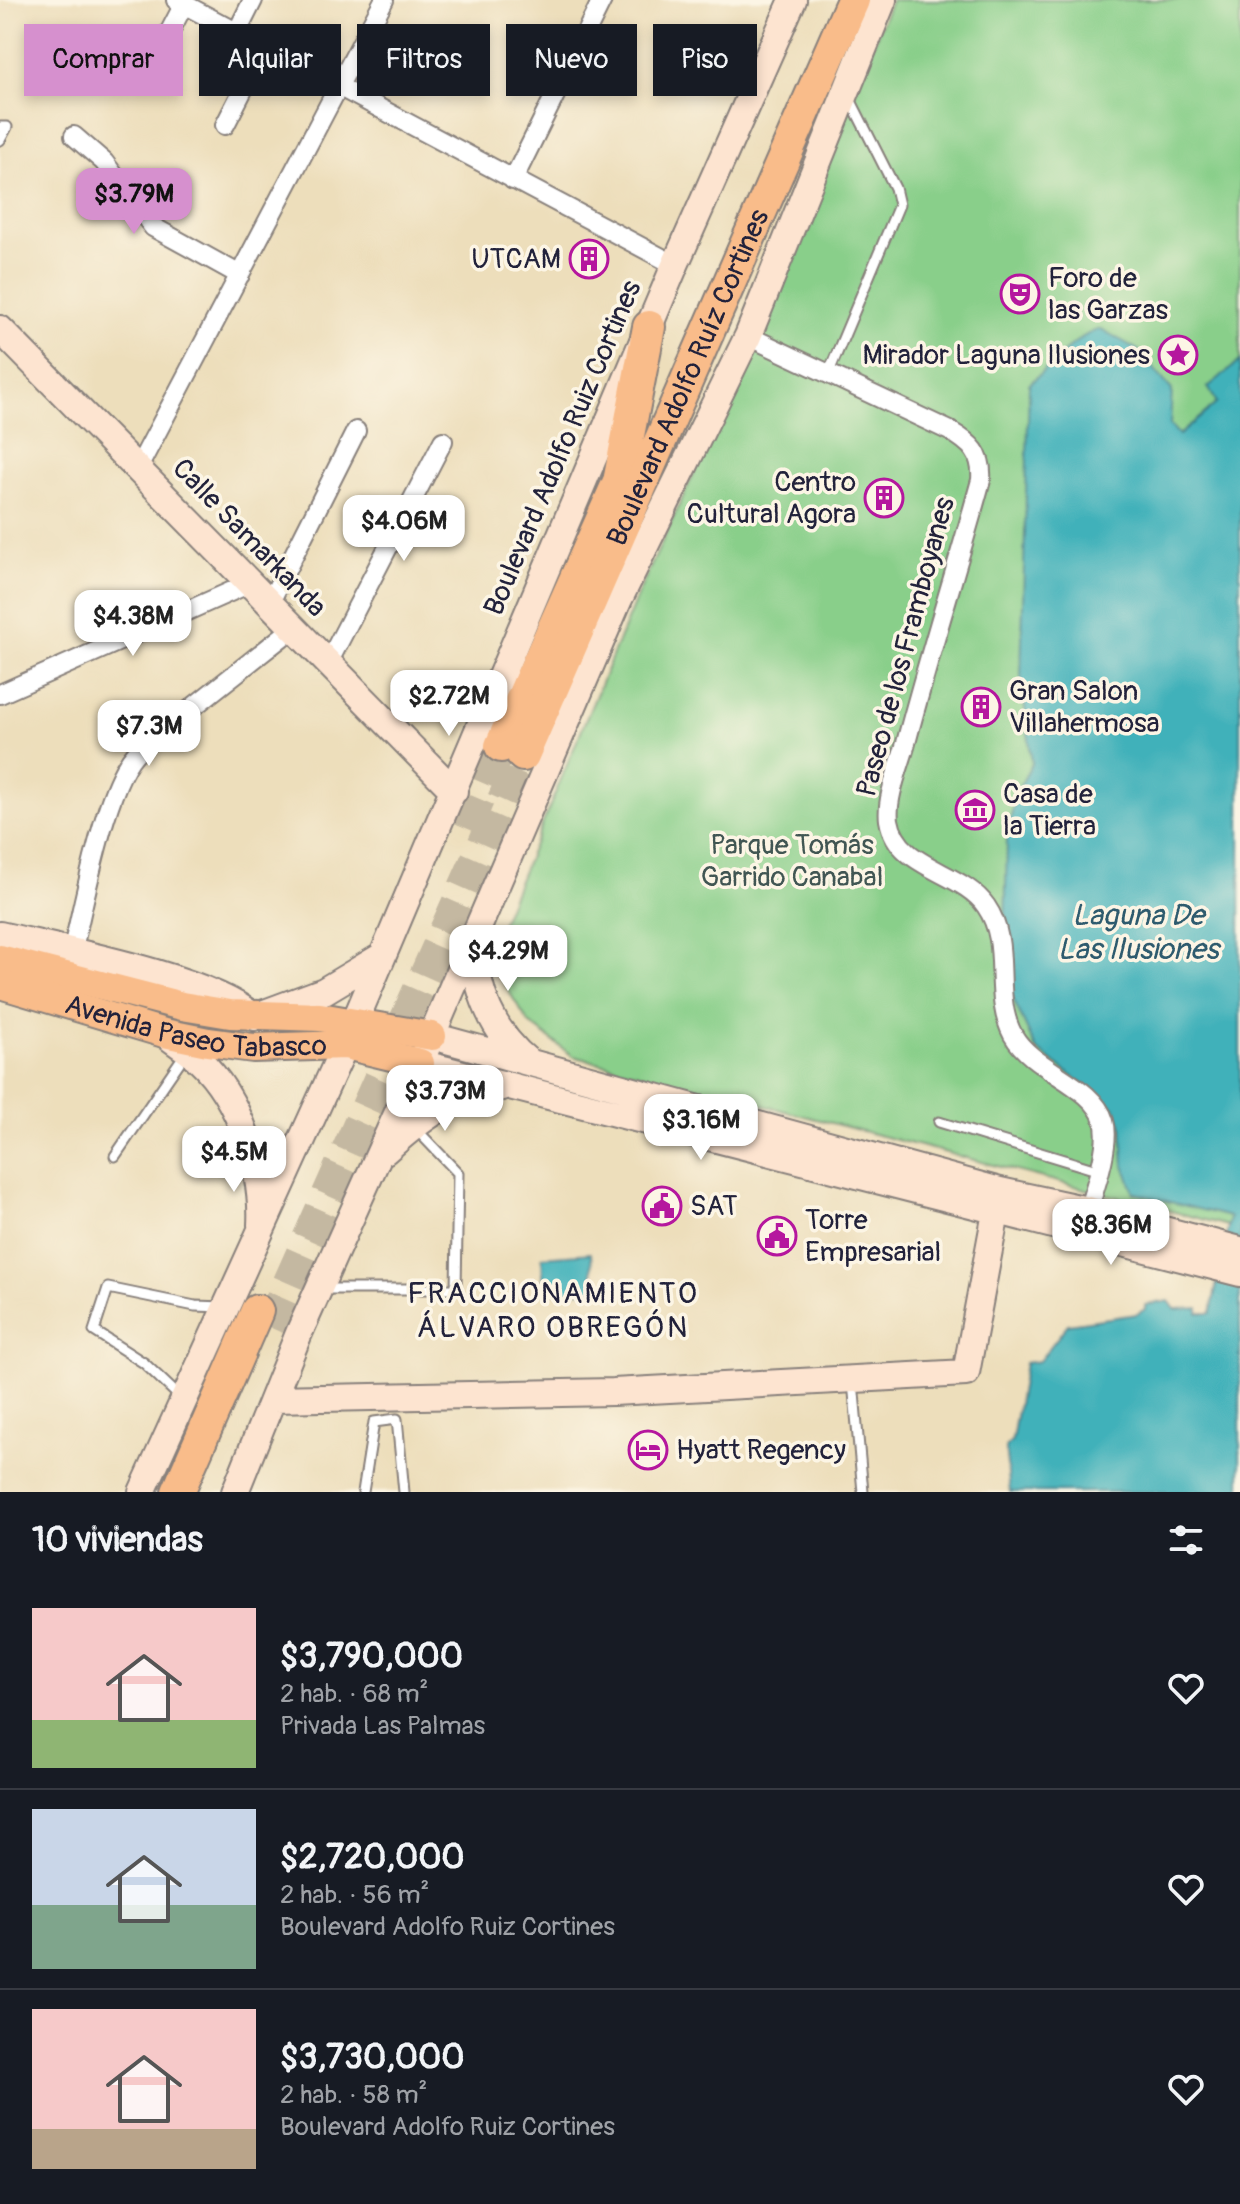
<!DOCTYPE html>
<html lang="es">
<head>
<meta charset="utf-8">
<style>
	:root { --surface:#171b24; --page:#242831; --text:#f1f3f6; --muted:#9ea1a6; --line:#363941; --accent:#d690ce }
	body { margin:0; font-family:Pangolin,sans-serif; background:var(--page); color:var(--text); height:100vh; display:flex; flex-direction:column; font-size:30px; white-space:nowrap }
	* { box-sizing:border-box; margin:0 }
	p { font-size:26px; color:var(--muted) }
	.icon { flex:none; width:44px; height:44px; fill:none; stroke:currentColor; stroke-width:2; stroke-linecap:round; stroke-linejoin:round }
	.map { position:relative; height:1492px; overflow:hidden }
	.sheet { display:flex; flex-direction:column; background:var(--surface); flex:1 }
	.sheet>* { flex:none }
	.hud { position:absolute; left:24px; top:24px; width:800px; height:72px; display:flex; gap:16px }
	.price { position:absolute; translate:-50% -68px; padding:0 18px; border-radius:16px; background:#fff; color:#222; font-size:26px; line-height:52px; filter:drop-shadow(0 2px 4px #0008) }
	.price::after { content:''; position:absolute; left:50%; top:48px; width:24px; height:18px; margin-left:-12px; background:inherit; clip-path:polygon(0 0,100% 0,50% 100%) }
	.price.active { background:var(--accent); color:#111 }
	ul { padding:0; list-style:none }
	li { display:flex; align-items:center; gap:24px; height:200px; padding:0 32px }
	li+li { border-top:2px solid var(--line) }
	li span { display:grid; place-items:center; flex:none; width:224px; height:160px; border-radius:0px; color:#555 }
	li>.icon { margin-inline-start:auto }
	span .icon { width:96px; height:96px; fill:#fffc; stroke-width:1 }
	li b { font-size:34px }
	h2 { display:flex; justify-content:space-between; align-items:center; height:96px; padding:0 32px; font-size:34px }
	.chip { padding:0 28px; border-radius:0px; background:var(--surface); box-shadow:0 4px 12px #0003; font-size:28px; line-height:72px }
	.chip.active { background:var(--accent); color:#111 }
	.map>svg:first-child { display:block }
</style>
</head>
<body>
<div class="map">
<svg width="1240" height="1492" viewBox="0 0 1240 1492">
	<rect width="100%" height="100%" fill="#fcf5e5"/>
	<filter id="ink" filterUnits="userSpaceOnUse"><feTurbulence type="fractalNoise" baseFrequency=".0125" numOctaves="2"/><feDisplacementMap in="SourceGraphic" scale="16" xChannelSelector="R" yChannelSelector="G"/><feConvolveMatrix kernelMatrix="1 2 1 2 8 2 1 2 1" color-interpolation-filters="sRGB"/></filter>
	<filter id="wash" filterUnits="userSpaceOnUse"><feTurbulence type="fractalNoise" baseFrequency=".006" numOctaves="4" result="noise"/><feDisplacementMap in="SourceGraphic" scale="32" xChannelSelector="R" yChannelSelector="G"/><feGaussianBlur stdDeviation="1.8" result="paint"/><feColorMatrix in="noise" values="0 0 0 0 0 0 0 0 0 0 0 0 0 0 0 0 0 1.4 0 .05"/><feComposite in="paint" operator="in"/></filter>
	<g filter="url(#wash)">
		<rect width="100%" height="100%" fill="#eddebb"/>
		<path fill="#89cf8a" stroke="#567862" stroke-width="2" d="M891,0h349v376l-24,38 -32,27 -115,-93 -8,21 45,682 134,178 -667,-173 -44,-33 -27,-42 -2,-55 138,-332 110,-237z"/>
		<path fill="#41b1ba" stroke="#326a7a" stroke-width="2" d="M1101,329l37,21 34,40 -2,35 9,10 38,-32 -9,-16 32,-26v1131h-230l-5,-45 7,-7 13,-77 14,-2 29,-37 69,-10 8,-5v-4l24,-4 6,8 24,-1 -1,5h13l19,-96 -96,-24 -10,-28 -2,-37 -7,-20 -79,-59 -32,-70 3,-142 9,-44 16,-29 -11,-88 8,-292c20,-17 48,-50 72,-55z
			M591,1253l2,37 -49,3 -2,-36z"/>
	</g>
	<g filter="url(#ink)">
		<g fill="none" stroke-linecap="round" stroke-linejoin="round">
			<path stroke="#c4b8a1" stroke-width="32" stroke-dasharray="32 16" stroke-linecap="butt" d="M466,828l35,-82
				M269,1327l254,-572"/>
			<g stroke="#88807b" stroke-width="13">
				<path id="lane" d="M0,127h7l-7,13
					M829,372l70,-167 -4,-17 -46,-91
					M939,1122l161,49
					M115,1156l70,-102
					M321,1289h135l2,-116 -43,-45
					M853,1382l10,110
					M181,1398l-37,-35 -50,-32 14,-43 87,18 29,1
					M363,1492l11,-70 23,-3 7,73"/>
			</g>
			<g stroke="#88807b" stroke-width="22">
				<path id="street" d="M176,0l499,265
					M237,32l16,-32
					M154,62l30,-58
					M225,125l40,-78
					M74,136l30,26 49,65 87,48
					M513,180l89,-180
					M748,336l202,95c21,12 33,23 31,49 -24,88 -52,175 -75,263 -6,23 -20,54 -17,77 8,49 72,50 97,86 27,39 5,88 27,129 20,36 80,49 91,86 7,22 -9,67 -16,89
					M138,468l246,-468
					M269,604l87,-173
					M327,665l116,-224
					M0,694l248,-110
					M72,952c12,-46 34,-176 68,-203l152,-120"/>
			</g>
			<g stroke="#88807b" stroke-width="30">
				<path id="secondary" d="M0,329l454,462
					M0,935c64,15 208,42 254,82l70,-26 55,-33
					M475,943c-1,46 18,91 55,120
					M164,1033c11,10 25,17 35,27 40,37 65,111 62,165
					M432,1036l568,155 88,19 152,40
					M420,1063l820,210
					M385,1151c35,-32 69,-58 117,-64
					M273,1399l340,-7 353,-19 34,-182
					M142,1492l203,-447 330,-780 118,-265
					M235,1492l64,-159 121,-270 199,-464 129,-263 135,-336"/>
			</g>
			<g stroke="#88807b" stroke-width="32">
				<g id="primary">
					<path d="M0,959l182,47 48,8 90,3 112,19"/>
					<path id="s1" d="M0,984l164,49 44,9 45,6 92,-3 75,18"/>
				</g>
			</g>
			<g stroke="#88807b" stroke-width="36">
				<g id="highway">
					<path d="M620,477l29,-150"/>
					<path d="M501,746l119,-267"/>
					<path id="s2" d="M523,755l330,-755"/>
					<path d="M178,1492l79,-181"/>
				</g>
			</g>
			<use href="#lane" stroke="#fff" stroke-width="9"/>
			<use href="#street" stroke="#fff" stroke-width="18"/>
			<use href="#secondary" stroke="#fde4d0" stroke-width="26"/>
			<use href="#primary" stroke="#f9bc8a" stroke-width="28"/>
			<use href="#highway" stroke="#f9bc8a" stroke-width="32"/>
		</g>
	</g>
	<defs>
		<g id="building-ring" transform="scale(2)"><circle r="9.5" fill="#fcf5e5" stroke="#b5179e" stroke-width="1.5"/><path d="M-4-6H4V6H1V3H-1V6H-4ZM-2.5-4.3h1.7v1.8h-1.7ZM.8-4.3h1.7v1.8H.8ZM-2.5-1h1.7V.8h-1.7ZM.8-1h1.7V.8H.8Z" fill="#b5179e"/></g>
		<g id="theatre-ring" transform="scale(2)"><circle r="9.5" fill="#fcf5e5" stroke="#b5179e" stroke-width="1.5"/><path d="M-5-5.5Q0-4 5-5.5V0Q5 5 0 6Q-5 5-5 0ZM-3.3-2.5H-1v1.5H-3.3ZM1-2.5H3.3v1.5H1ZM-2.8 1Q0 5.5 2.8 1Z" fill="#b5179e"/></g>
		<g id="sight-ring" transform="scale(2)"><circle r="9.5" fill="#fcf5e5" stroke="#b5179e" stroke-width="1.5"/><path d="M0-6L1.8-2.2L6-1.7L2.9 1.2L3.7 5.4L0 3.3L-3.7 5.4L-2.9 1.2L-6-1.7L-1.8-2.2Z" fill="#b5179e"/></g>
		<g id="museum-ring" transform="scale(2)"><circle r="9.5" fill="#fcf5e5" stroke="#b5179e" stroke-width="1.5"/><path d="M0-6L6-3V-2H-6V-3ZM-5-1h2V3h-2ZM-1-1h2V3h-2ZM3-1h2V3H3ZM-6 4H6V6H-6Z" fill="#b5179e"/></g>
		<g id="civic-ring" transform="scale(2)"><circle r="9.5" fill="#fcf5e5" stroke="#b5179e" stroke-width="1.5"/><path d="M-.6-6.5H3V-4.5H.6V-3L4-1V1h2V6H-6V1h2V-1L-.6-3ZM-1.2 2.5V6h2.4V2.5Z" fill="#b5179e"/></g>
		<g id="hotel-ring" transform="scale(2)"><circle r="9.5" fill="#fcf5e5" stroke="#b5179e" stroke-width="1.5"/><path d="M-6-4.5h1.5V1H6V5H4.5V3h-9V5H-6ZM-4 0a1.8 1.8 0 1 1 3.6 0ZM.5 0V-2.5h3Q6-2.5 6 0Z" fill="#b5179e"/></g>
	</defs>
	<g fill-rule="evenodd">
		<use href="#building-ring" x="589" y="259"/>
		<use href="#theatre-ring" x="1020" y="294"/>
		<use href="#sight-ring" x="1178" y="355"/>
		<use href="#building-ring" x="884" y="498"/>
		<use href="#building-ring" x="981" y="707"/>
		<use href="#museum-ring" x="975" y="810"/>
		<use href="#civic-ring" x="662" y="1206"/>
		<use href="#civic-ring" x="777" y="1236"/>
		<use href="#hotel-ring" x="648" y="1450"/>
	</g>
	<g text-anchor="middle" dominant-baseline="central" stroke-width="7" stroke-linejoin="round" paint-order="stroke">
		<g font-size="28" fill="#22223b" stroke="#fcf5e5" text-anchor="start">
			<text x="561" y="259" text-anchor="end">UTCAM</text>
			<text x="1048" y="278">Foro de<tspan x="1048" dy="32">las Garzas</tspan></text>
			<text x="1150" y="355" text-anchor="end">Mirador Laguna Ilusiones</text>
			<text x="856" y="482" text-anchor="end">Centro<tspan x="856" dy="32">Cultural Agora</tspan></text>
			<text x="1009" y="691">Gran Salon<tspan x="1009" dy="32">Villahermosa</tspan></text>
			<text x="1003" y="794">Casa de<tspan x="1003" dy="32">la Tierra</tspan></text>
			<text x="690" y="1206">SAT</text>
			<text x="805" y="1220">Torre<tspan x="805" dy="32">Empresarial</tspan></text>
			<text x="676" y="1450">Hyatt Regency</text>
		</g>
		<g font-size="28" fill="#22223b" stroke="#fcf5e5">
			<text stroke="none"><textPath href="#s2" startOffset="412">Boulevard Adolfo Ruíz Cortines</textPath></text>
			<text transform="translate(563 448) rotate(-67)">Boulevard Adolfo Ruiz Cortines</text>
			<text transform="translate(249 538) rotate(46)">Calle Samarkanda</text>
			<text transform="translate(906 647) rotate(-75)">Paseo de los Framboyanes</text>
			<text stroke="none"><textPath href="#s1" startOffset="202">Avenida Paseo Tabasco</textPath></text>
		</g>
		<g font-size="28" fill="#415653" stroke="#fcf5e5">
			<text x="792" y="845">Parque Tomás<tspan x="792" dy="32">Garrido Canabal</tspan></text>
		</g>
		<g font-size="30" font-style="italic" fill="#2e5b6e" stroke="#fcf5e5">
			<text x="1138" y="915">Laguna De<tspan x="1138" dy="34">Las Ilusiones</tspan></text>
		</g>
		<g font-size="30" letter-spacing="2" fill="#22223b" stroke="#fcf5e5">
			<text x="553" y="1293">FRACCIONAMIENTO<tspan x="553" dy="34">ÁLVARO OBREGÓN</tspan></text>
		</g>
	</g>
</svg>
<b class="price active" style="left:134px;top:236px">$3.79M</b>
<b class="price" style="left:404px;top:563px">$4.06M</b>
<b class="price" style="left:133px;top:658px">$4.38M</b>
<b class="price" style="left:449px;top:738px">$2.72M</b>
<b class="price" style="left:149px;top:768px">$7.3M</b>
<b class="price" style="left:508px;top:993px">$4.29M</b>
<b class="price" style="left:445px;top:1133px">$3.73M</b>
<b class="price" style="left:701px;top:1162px">$3.16M</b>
<b class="price" style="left:234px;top:1194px">$4.5M</b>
<b class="price" style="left:1111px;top:1267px">$8.36M</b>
<div class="hud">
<a class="chip active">Comprar</a>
<a class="chip">Alquilar</a>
<a class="chip">Filtros</a>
<a class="chip">Nuevo</a>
<a class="chip">Piso</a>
</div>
</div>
<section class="sheet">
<h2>10 viviendas<svg class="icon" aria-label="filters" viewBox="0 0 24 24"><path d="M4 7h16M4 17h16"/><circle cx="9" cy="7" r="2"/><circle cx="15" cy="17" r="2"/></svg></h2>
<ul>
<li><span style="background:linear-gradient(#f6c9c9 70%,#8fb573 0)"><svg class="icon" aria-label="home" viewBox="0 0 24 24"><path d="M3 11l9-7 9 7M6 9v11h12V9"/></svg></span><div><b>$3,790,000</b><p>2 hab. · 68 m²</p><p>Privada Las Palmas</p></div><svg class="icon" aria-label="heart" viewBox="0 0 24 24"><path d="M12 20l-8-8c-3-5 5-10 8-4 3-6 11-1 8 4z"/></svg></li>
<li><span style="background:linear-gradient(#c9d6e8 60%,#7fa58c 0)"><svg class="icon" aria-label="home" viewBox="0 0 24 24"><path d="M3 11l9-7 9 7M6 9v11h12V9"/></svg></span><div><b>$2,720,000</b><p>2 hab. · 56 m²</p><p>Boulevard Adolfo Ruiz Cortines</p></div><svg class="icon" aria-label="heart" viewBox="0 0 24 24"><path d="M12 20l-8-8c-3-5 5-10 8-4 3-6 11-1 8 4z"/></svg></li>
<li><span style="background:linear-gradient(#f6c9c9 75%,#b9a48a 0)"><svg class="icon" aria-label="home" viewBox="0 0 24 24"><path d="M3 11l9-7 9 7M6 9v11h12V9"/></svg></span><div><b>$3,730,000</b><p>2 hab. · 58 m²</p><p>Boulevard Adolfo Ruiz Cortines</p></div><svg class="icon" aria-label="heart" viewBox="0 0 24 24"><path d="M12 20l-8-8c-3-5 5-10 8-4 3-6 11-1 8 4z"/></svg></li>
</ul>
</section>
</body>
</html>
